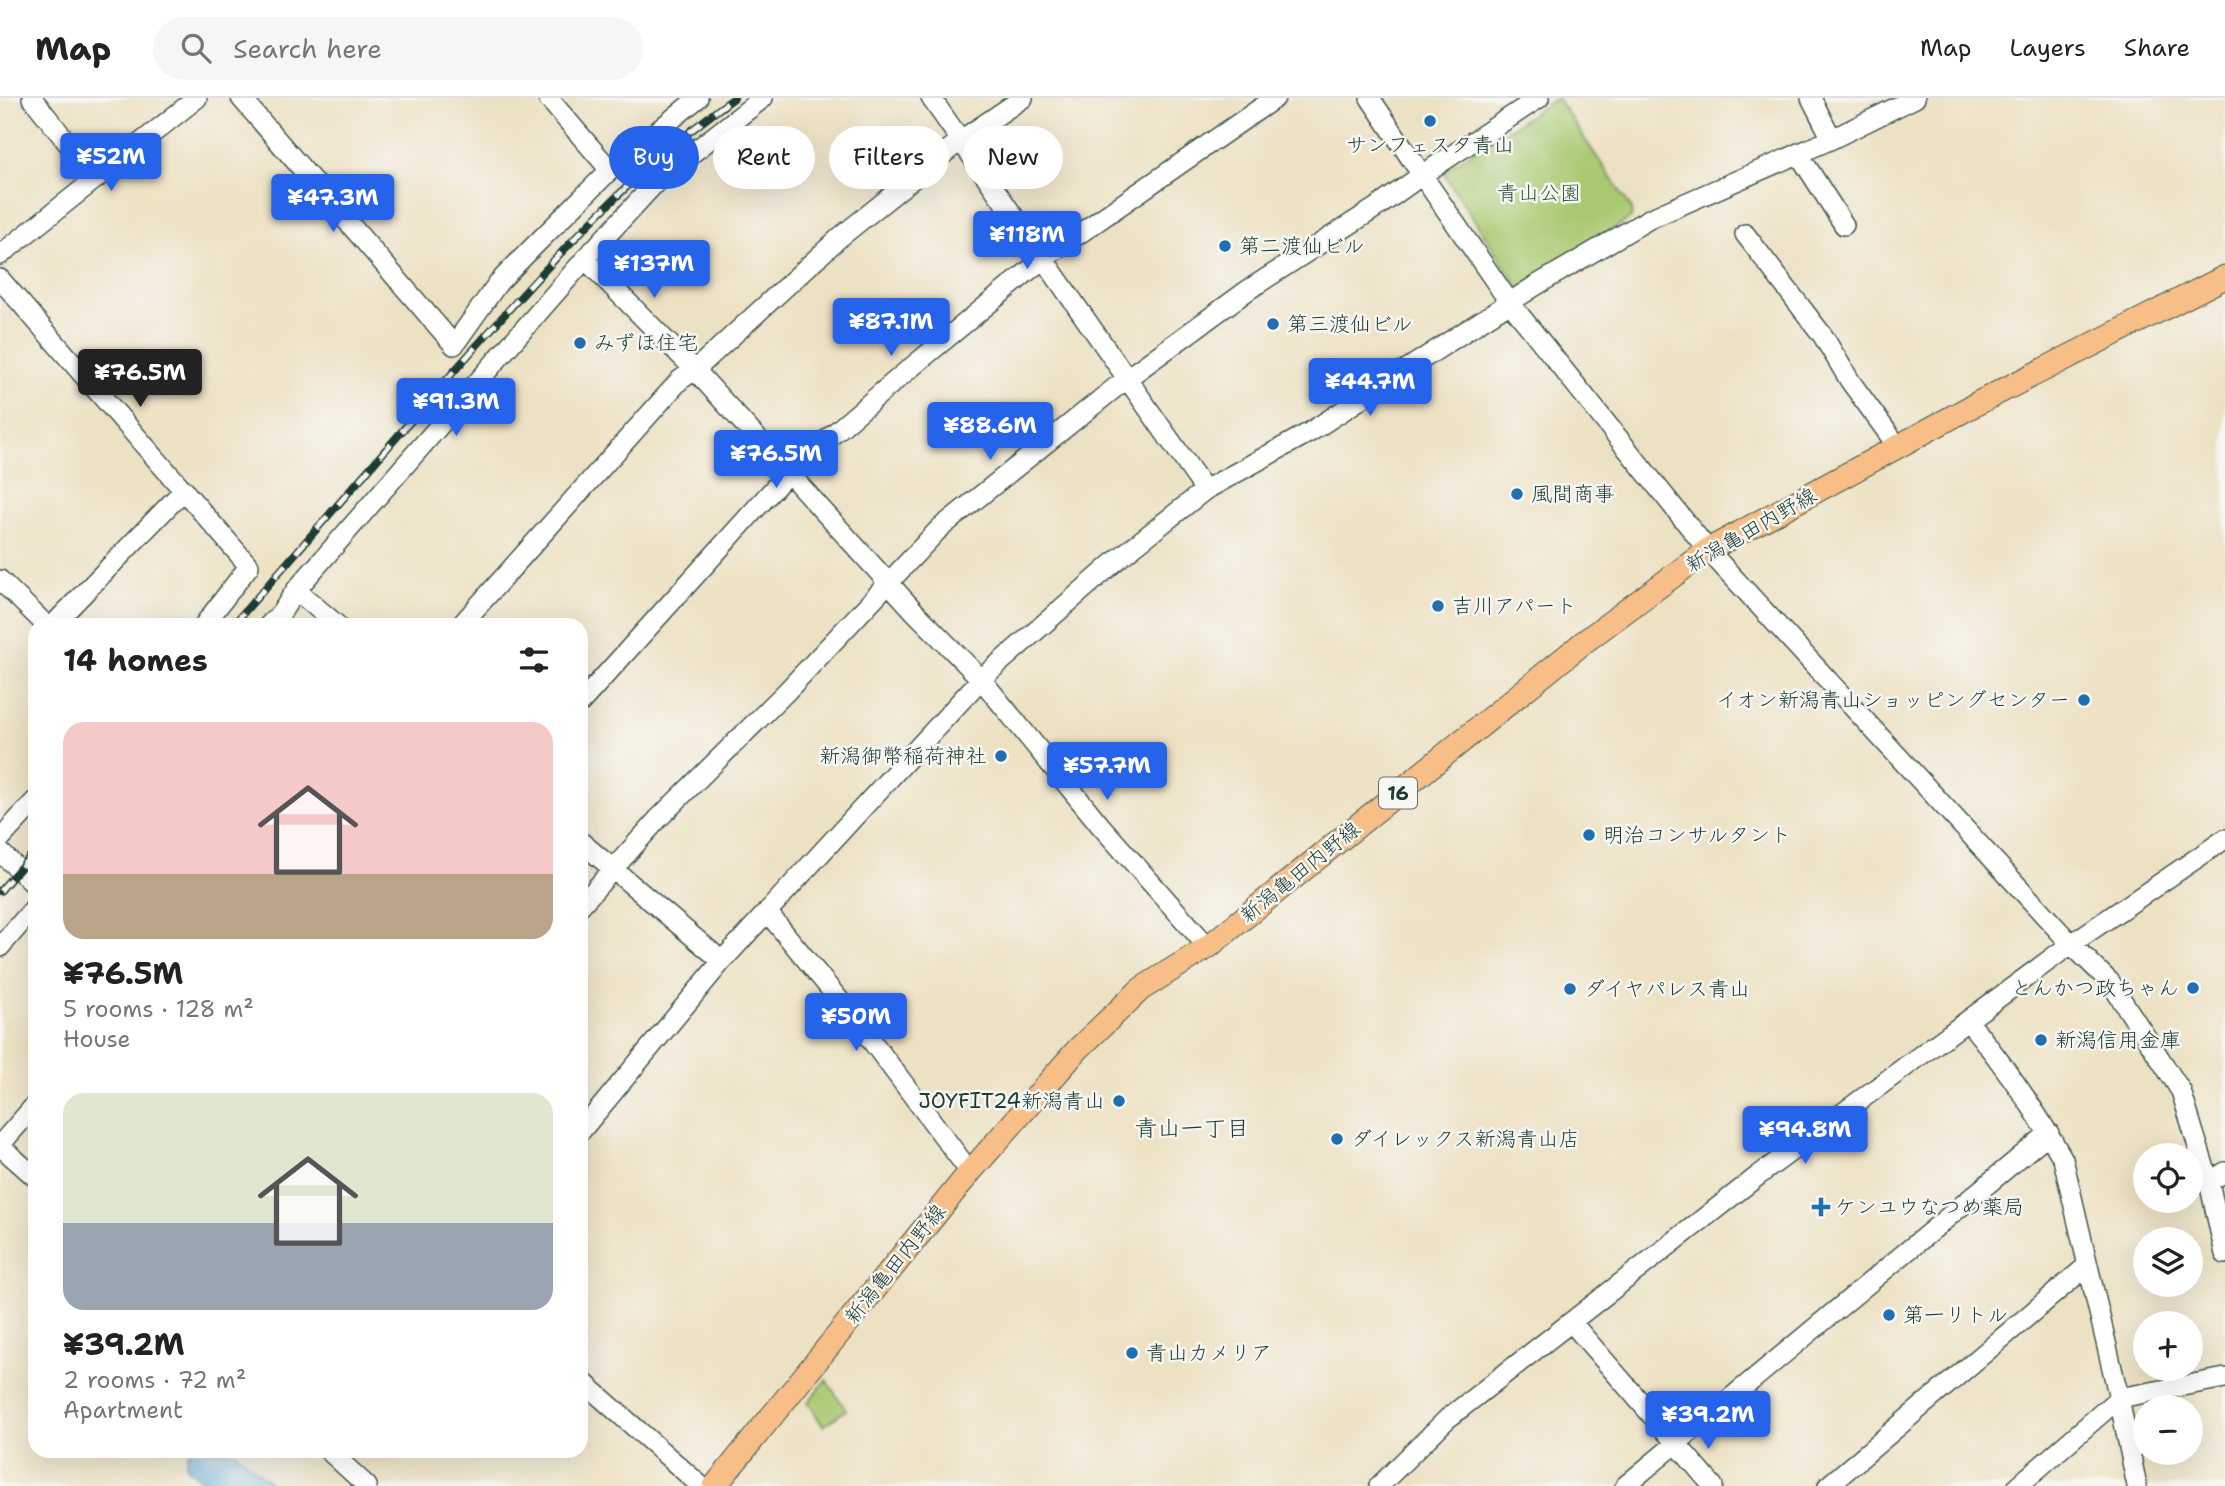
<!DOCTYPE html>
<html lang="en">
<head>
<meta charset="utf-8">
<style>
	:root { --surface:#fff; --page:#f6f6f6; --text:#222; --muted:#767676; --line:#e0e0e0; --accent:#2563eb }
	body { margin:0; font-family:"Shantell Sans","Klee One",sans-serif; background:var(--page); color:var(--text); height:100vh; display:flex; flex-direction:column; font-size:26px; white-space:nowrap }
	* { box-sizing:border-box; margin:0 }
	p { font-size:23px; color:var(--muted) }
	.icon { flex:none; width:38px; height:38px; fill:none; stroke:currentColor; stroke-width:2; stroke-linecap:round; stroke-linejoin:round }
	.map { position:relative; flex:1; overflow:hidden }
	.side { position:absolute; left:28px; top:520px; width:560px; height:840px; display:flex; flex-direction:column; background:var(--surface); border-radius:21px; box-shadow:0 7px 28px #0002 }
	.side>* { flex:none }
	.top-card { position:absolute; left:609px; top:28px; width:665px; height:63px; display:flex; gap:14px }
	.fabs { position:absolute; left:2133px; top:1045px; display:grid; gap:14px }
	.fabs a { display:grid; place-items:center; width:70px; height:70px; border-radius:50%; background:var(--surface); box-shadow:0 7px 28px #0002; font-size:35px }
	.price { position:absolute; translate:-50% -60px; padding:0 16px; border-radius:7px; background:var(--accent); color:#fff; font-size:23px; line-height:46px; filter:drop-shadow(0 2px 4px #0008) }
	.price::after { content:''; position:absolute; left:50%; top:42px; width:21px; height:16px; margin-left:-10px; background:inherit; clip-path:polygon(0 0,100% 0,50% 100%) }
	.price.on { background:#222; color:#fff }
	ul { padding:0; list-style:none }
	li { display:grid; align-content:center; gap:14px; height:371px; padding:0 35px }
	li span { display:grid; place-items:center; height:217px; border-radius:21px; color:#555 }
	li>.icon { margin-inline-start:auto }
	span .icon { width:126px; height:126px; fill:#fffc; stroke-width:1 }
	li b { font-size:30px }
	h2 { display:flex; justify-content:space-between; align-items:center; height:84px; padding:0 35px; font-size:30px }
	.pill { padding:0 24px; border-radius:32px; background:var(--surface); box-shadow:0 7px 28px #0002; font-size:24px; line-height:63px }
	.pill.on { background:var(--accent); color:#fff }
	header { display:flex; align-items:center; gap:42px; box-sizing:border-box; height:98px; padding:0 35px; background:var(--surface); border-bottom:2px solid var(--line) }
	header strong { font-size:33px }
	nav { display:flex; gap:38px; margin-inline-start:auto; font-size:24px }
	.search { width:490px; height:63px; background:var(--page); display:flex; align-items:center; gap:18px; box-sizing:border-box; padding:0 24px; border-radius:38px; color:var(--muted); font-size:26px }
	.map>svg:first-child { display:block }
</style>
</head>
<body>
<header>
<strong>Map</strong>
<div class="search"><svg class="icon" aria-label="search" viewBox="0 0 24 24"><circle cx="10" cy="10" r="6"/><path d="M15 15l6 6"/></svg>Search here</div>
<nav><a>Map</a><a>Layers</a><a>Share</a></nav>
</header>
<div class="map">
<svg width="2225" height="1388" viewBox="0 0 2225 1388">
	<rect width="100%" height="100%" fill="#f6f6f2"/>
	<filter id="ink" filterUnits="userSpaceOnUse"><feTurbulence type="fractalNoise" baseFrequency=".0143" numOctaves="2"/><feDisplacementMap in="SourceGraphic" scale="14" xChannelSelector="R" yChannelSelector="G"/><feConvolveMatrix kernelMatrix="1 2 1 2 8 2 1 2 1" color-interpolation-filters="sRGB"/></filter>
	<filter id="wash" filterUnits="userSpaceOnUse"><feTurbulence type="fractalNoise" baseFrequency=".00686" numOctaves="4" result="noise"/><feDisplacementMap in="SourceGraphic" scale="28" xChannelSelector="R" yChannelSelector="G"/><feGaussianBlur stdDeviation="1.57" result="paint"/><feColorMatrix in="noise" values="0 0 0 0 0 0 0 0 0 0 0 0 0 0 0 0 0 1.4 0 .05"/><feComposite in="paint" operator="in"/></filter>
	<g filter="url(#wash)">
		<rect width="100%" height="100%" fill="#ede1c3"/>
		<path fill="#a9c971" stroke="#648352" stroke-width="2" d="M1557,0l75,111 -1,9 -111,71 -74,-112v-8z
			M826,1282l20,30 -23,16 -15,-24z"/>
		<path fill="#5faed9" stroke="#3f7686" stroke-width="2" d="M191,1353h43l41,35h-67l-22,-20 1,-11z"/>
	</g>
	<g filter="url(#ink)">
		<g fill="none" stroke-linecap="round" stroke-linejoin="round">
			<g stroke="#3e5649" stroke-width="22">
				<path id="minor" d="M32,0l64,81
					M241,0l213,247 44,-62 33,-34 79,-79 88,-72
					M548,0l62,72
					M931,0l274,392
					M1539,0l-117,77 88,128 198,247 363,394 39,38 71,109 28,91 16,72
					M1811,0l21,41
					M1798,55l46,72
					M1745,136l78,102 27,45 48,66
					M0,157l197,-157
					M585,161l110,111 220,242 66,67 119,146 108,122
					M0,181l249,287 -45,59
					M0,482l46,45
					M296,492l41,35
					M53,527l131,-135
					M269,527l12,-12 15,-23 289,-331 74,-80 104,-81
					M461,527l219,-245 15,-10 144,-132 122,-98 62,-42
					M581,604l207,-229 114,-98 141,-116 232,-161
					M0,741l35,-38
					M581,744l141,119
					M0,754l35,33
					M581,807l77,-86 128,-127 153,-163 187,-150 122,-89 132,-85 42,-30 -52,-77
					M768,815l91,111 111,148
					M0,849l35,-40
					M1969,924c35,43 67,88 94,137l56,239 18,88
					M581,1033l141,-170 259,-282 137,-120 87,-69 105,-58 225,-146 114,-67 183,-80 83,-41
					M0,1047l35,-40
					M0,1048l35,31
					M2209,1084l16,-10
					M1572,1225l141,163
					M581,1282l120,106
					M329,1353l38,35
					M1379,1388l68,-67 312,-244 312,-231 154,-105
					M1625,1388l424,-353
					M1828,1388l260,-221
					M2018,1388l101,-88 106,-20"/>
			</g>
			<g stroke="#3e5649" stroke-width="25">
				<path id="major" d="M715,1388l255,-314 108,-123 63,-60 67,-42 376,-305 124,-92 268,-146 249,-127"/>
			</g>
			<use href="#minor" stroke="#fff" stroke-width="19"/>
			<use href="#major" stroke="#f7be87" stroke-width="23"/>
			<g stroke="#1f3d34" stroke-width="8">
				<path id="rail" d="M233,527c72,-83 145,-166 217,-249 89,-101 174,-199 284,-278
					M0,793l35,-40"/>
			</g>
			<use href="#rail" stroke="#f6f6f2" stroke-width="5" stroke-dasharray="16" stroke-linecap="butt"/>
		</g>
	</g>
	<g fill="#1f6fb2" stroke="#f6f6f2" stroke-width="2.5">
		<circle cx="1430" cy="23" r="7"/>
		<circle cx="1225" cy="148" r="7"/>
		<circle cx="1273" cy="226" r="7"/>
		<circle cx="580" cy="245" r="7"/>
		<circle cx="1517" cy="396" r="7"/>
		<circle cx="1438" cy="508" r="7"/>
		<circle cx="2084" cy="602" r="7"/>
		<circle cx="1001" cy="658" r="7"/>
		<circle cx="1589" cy="737" r="7"/>
		<circle cx="2193" cy="890" r="7"/>
		<circle cx="1570" cy="891" r="7"/>
		<circle cx="2041" cy="942" r="7"/>
		<circle cx="1119" cy="1003" r="7"/>
		<circle cx="1337" cy="1041" r="7"/>
		<path d="M1817.5 1098.5h7v7h7v7h-7v7h-7v-7h-7v-7h7z"/>
		<circle cx="1889" cy="1217" r="7"/>
		<circle cx="1132" cy="1255" r="7"/>
	</g>
	<g text-anchor="middle" dominant-baseline="central" stroke-width="5" stroke-linejoin="round" paint-order="stroke">
		<rect fill="#f6f6f2" stroke="#60746d" stroke-width="2" x="1379" y="679.5" width="38" height="31" rx="5"/>
		<g font-size="19" font-weight="bold" fill="#1f3d34">
			<text x="1398" y="695">16</text>
		</g>
		<g font-size="21" fill="#1f3d34" stroke="#f6f6f2" text-anchor="start">
			<text x="1430" y="47" text-anchor="middle">サンフェスタ青山</text>
			<text x="1239" y="148">第二渡仙ビル</text>
			<text x="1287" y="226">第三渡仙ビル</text>
			<text x="594" y="245">みずほ住宅</text>
			<text x="1531" y="396">風間商事</text>
			<text x="1452" y="508">吉川アパート</text>
			<text x="2070" y="602" text-anchor="end">イオン新潟青山ショッピングセンター</text>
			<text x="987" y="658" text-anchor="end">新潟御幣稲荷神社</text>
			<text x="1603" y="737">明治コンサルタント</text>
			<text x="2179" y="890" text-anchor="end">とんかつ政ちゃん</text>
			<text x="1584" y="891">ダイヤパレス青山</text>
			<text x="2055" y="942">新潟信用金庫</text>
			<text x="1105" y="1003" text-anchor="end">JOYFIT24新潟青山</text>
			<text x="1351" y="1041">ダイレックス新潟青山店</text>
			<text x="1835" y="1109">ケンユウなつめ薬局</text>
			<text x="1903" y="1217">第一リトル</text>
			<text x="1146" y="1255">青山カメリア</text>
		</g>
		<g font-size="21" fill="#3b5940" stroke="#f6f6f2">
			<text x="1539" y="95">青山公園</text>
		</g>
		<g font-size="21" fill="#1f3d34" stroke="#f6f6f2">
			<text transform="translate(1751 432) rotate(-30)">新潟亀田内野線</text>
			<text transform="translate(1300 774) rotate(-39)">新潟亀田内野線</text>
			<text transform="translate(895 1166) rotate(-51)">新潟亀田内野線</text>
		</g>
		<g font-size="23" fill="#1f3d34" stroke="#f6f6f2">
			<text x="1192" y="1030">青山一丁目</text>
		</g>
	</g>
</svg>
<div class="fabs">
<a><svg class="icon" aria-label="locate" viewBox="0 0 24 24"><circle cx="12" cy="12" r="6"/><path d="M12 2v4M12 18v4M2 12h4M18 12h4"/></svg></a>
<a><svg class="icon" aria-label="layers" viewBox="0 0 24 24"><path d="M12 4l9 5-9 5-9-5zM3 14l9 5 9-5"/></svg></a>
<a>+</a>
<a>−</a>
</div>
<b class="price" style="left:111px;top:95px">¥52M</b>
<b class="price" style="left:333px;top:136px">¥47.3M</b>
<b class="price" style="left:1027px;top:173px">¥118M</b>
<b class="price" style="left:654px;top:202px">¥137M</b>
<b class="price" style="left:891px;top:260px">¥87.1M</b>
<b class="price on" style="left:140px;top:311px">¥76.5M</b>
<b class="price" style="left:1370px;top:320px">¥44.7M</b>
<b class="price" style="left:456px;top:340px">¥91.3M</b>
<b class="price" style="left:990px;top:364px">¥88.6M</b>
<b class="price" style="left:776px;top:392px">¥76.5M</b>
<b class="price" style="left:1107px;top:704px">¥57.7M</b>
<b class="price" style="left:856px;top:955px">¥50M</b>
<b class="price" style="left:1805px;top:1068px">¥94.8M</b>
<b class="price" style="left:1708px;top:1353px">¥39.2M</b>
<div class="top-card">
<a class="pill on">Buy</a>
<a class="pill">Rent</a>
<a class="pill">Filters</a>
<a class="pill">New</a>
</div>
<section class="side">
<h2>14 homes<svg class="icon" aria-label="filters" viewBox="0 0 24 24"><path d="M4 7h16M4 17h16"/><circle cx="9" cy="7" r="2"/><circle cx="15" cy="17" r="2"/></svg></h2>
<ul>
<li><span style="background:linear-gradient(#f6c9c9 70%,#b9a48a 0)"><svg class="icon" aria-label="home" viewBox="0 0 24 24"><path d="M3 11l9-7 9 7M6 9v11h12V9"/></svg></span><div><b>¥76.5M</b><p>5 rooms · 128 m²</p><p>House</p></div></li>
<li><span style="background:linear-gradient(#dfe7d0 60%,#9aa5b1 0)"><svg class="icon" aria-label="home" viewBox="0 0 24 24"><path d="M3 11l9-7 9 7M6 9v11h12V9"/></svg></span><div><b>¥39.2M</b><p>2 rooms · 72 m²</p><p>Apartment</p></div></li>
</ul>
</section>
</div>
</body>
</html>
